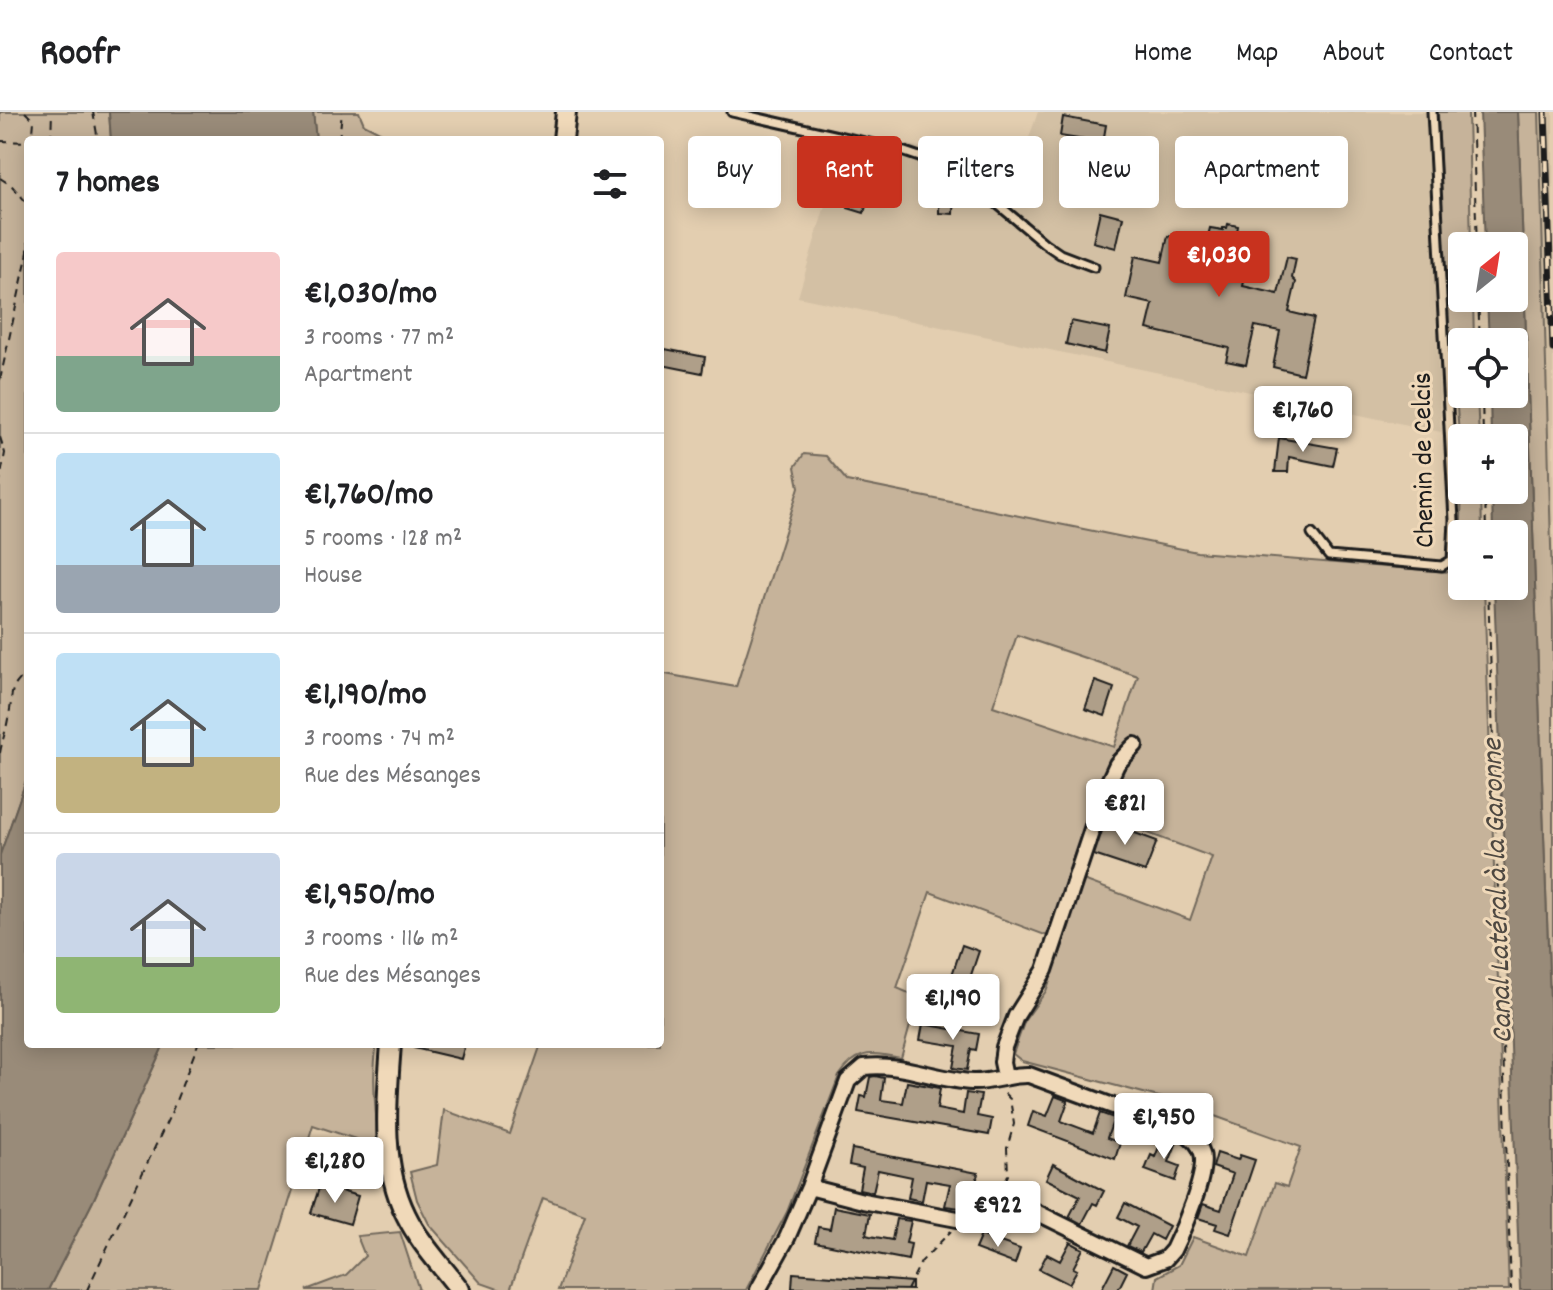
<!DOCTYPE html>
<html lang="en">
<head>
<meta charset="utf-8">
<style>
	:root { --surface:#fff; --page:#f6f6f6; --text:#202124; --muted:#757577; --line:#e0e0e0; --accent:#c8321e }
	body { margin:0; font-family:Dekko,sans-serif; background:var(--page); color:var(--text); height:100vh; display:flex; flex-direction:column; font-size:30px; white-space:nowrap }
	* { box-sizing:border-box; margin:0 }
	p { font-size:26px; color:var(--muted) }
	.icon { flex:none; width:44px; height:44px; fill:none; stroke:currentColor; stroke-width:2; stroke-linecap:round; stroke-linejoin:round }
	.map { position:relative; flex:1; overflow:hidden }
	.sheet { position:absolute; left:24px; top:24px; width:640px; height:912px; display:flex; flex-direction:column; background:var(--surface); border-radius:8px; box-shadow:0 4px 20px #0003 }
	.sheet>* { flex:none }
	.guide { position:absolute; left:688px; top:24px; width:744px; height:72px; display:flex; gap:16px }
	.needle { width:52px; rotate:30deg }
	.tools { position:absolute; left:1448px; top:120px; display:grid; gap:16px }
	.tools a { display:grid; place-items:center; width:80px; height:80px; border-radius:8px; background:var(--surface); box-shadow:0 4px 20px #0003; font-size:40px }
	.price { position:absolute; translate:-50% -68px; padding:0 18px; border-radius:8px; background:#fff; color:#222; font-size:26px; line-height:52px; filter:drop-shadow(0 2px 4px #0008) }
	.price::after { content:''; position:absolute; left:50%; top:48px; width:24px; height:18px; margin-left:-12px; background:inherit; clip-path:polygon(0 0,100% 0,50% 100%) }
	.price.current { background:var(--accent); color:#fff }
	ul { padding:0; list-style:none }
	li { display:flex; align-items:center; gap:24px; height:200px; padding:0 32px }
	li+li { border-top:2px solid var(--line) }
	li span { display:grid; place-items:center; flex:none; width:224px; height:160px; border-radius:8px; color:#555 }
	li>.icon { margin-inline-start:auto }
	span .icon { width:96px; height:96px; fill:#fffc; stroke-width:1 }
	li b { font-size:34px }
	h2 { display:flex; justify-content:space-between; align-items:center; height:96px; padding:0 32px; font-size:34px }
	.pill { padding:0 28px; border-radius:8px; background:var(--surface); box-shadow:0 4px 20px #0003; font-size:28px; line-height:72px }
	.pill.current { background:var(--accent); color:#fff }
	header { display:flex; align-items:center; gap:48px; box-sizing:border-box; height:112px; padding:0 40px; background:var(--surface); border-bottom:2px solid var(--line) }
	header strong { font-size:38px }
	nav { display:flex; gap:44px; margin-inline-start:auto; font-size:28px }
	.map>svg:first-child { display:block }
</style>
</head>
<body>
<header>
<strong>Roofr</strong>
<nav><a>Home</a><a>Map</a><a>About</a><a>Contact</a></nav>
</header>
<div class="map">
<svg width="1553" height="1178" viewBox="0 0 1553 1178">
	<rect width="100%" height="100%" fill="#e3ceb0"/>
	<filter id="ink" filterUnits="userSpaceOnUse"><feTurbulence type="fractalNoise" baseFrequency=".0125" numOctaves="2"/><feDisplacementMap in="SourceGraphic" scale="16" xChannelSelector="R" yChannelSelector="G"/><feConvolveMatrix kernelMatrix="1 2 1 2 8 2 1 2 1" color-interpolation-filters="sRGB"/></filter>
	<g filter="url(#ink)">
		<path fill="#d3c0a4" d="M1038,0h389l14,320 -643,-135 49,-166 171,38z
			M1539,0h14v506l-8,-300z"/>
		<path fill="#c6b39a" stroke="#71685b" stroke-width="2" fill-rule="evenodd" d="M0,0h109l2,28h-83v635l-28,80z
			M313,0h46l5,12 31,16h-79z
			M1438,0h30l3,134h-9v52h11l1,44h-12v52h15l2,44h-17v52h19l1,44h-20v52h22l25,704h-354l2,-13 22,-12 14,-28 56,20 26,-74 12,4 14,-40 -131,-47 -148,-39 -9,-7 12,-34 21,-29 18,-49 -134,-50 -33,96 21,9 -17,61c-30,-5 -43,-10 -62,18l-52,136 -41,78h-188l27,-76 -42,-16 -33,92h-9l-20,-7 -52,-59 -12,-24 -7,-28 27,-7 7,-55 66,24 31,-90h119v-371l76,14 63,-200 -4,-20 9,-13 22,2 21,25 350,71 252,20 7,13 -1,-39 6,-26 1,-39 -9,-133 -7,-32zM1017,523l121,41 -24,71 -121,-41zM1100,703l112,42 -22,63 -112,-42z
			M1518,0h21l14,506v467z
			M164,932h213c-6,33 -2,70 3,103l-67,-22 -51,165h-214l45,-89z
			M400,1120l19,58h-113l40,-15 19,-19 -8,-20z"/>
		<path fill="#998b79" stroke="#675f54" stroke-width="2" d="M109,0h204l3,28h-205z
			M1480,0h38l35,973v205h-33l-26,-704h20v-52h-21l-1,-44h22v-52h-23l-1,-44h24v-52h-25l-2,-44h27v-52h-29z
			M28,663v269h136l-71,157 -45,89h-48v-435z"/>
		<path fill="#af9f89" stroke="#1c1c1c" stroke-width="2" d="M1063,5l43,8 -3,18 -43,-7z
			M854,73l17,4 -7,24 -16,-5z
			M939,78l15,1 -1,23 -14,-1z
			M1100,99l23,6 -7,31 -23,-6z
			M1228,112l10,2 -4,25 16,3 -7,32 35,8 9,-37 9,2 -4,19 4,4 -7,30 25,6 -12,56 -29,-7 7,-36 -25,-5 -9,39 -20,-4 3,-13 -82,-19 6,-25 -27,-6 9,-42 27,6 6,-26 38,8 4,-16 13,2v-2h4z
			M1071,209l39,8 -5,24 -39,-9z
			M665,237l40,8 -3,16 -40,-8z
			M1279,326l58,10 -4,18 -44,-9 -1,15h-13z
			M1095,569l19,7 -9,28 -20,-7z
			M1105,710l52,19 -12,31 -51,-17z
			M962,833l17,6 -13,39 -17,-6z
			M923,912l56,10 -3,16 -5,-1 -4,21 -14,-2 4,-22 -37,-6z
			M415,932h50l-4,15 -47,-11z
			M875,964l9,2 -3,22 22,3 4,-21 17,3 16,3 -3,21 26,5 3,-21 15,2 -4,21 15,3 -3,16 -131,-23 3,-16 5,1 4,-20z
			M1055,984l13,5 -7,20 32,12 7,-20 14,5 -7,20 13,5 -5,16 -87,-33 5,-15 14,5z
			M1163,1024l14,6 -8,20 11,4 -5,15 -30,-11 6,-15 4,2z
			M852,1037l126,24 -3,16 -11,-2 -4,21 -15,-2 5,-22 -24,-4 -4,21 -14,-3 4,-21 -29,-6 -5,-1 -5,22 -14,-3 4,-21 -14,-3z
			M1217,1041l21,7 2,-5 15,5 -25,74 -15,-5 2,-5 -19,-6 5,-14 18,6 12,-36 -20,-7z
			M1053,1052l51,27 -7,14 -4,-2 -11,21 -13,-7 11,-21 -34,-17z
			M320,1073l38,11 -8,28 -39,-11z
			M1125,1091l44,23 -7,14 -11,-6 -10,18 -14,-6 10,-19 -19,-10z
			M834,1095l36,7 -4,21 4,1 22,4 4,-21 15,2 -5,22 5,1 -3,16 -93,-18 3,-15 12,2z
			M981,1123l39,14 -5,15 -40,-15z
			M1070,1130l13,7 -10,19 4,2 -8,14 -30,-15 8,-15 13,7z
			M1114,1153l13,7 -9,18h-17z
			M793,1161l119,9v8l-120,-2z"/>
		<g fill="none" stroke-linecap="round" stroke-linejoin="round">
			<g stroke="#1c1c1c" stroke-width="13">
				<path id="service" d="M732,0l164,37 50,17 24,15 74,62 16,11 34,13
					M1312,422l17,22 113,10 10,-6 2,-40 -22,-408"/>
			</g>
			<g stroke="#1c1c1c" stroke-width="20">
				<path id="minor" d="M1005,964l-3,-14 2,-15 12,-31 29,-46 60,-180 12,-26 18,-19
					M758,1178l29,-52 22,-51 39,-106 16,-14c36,-5 72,13 108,15 19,1 37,-8 57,-7l157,58c7,6 13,10 16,20 6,20 -19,77 -29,97l-8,9 -19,7 -112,-55c-21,-1 -35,14 -56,12l-115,-22 -54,-14"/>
			</g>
			<g stroke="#1c1c1c" stroke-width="24">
				<path id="tertiary" d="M563,28l3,-28
					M391,932c-4,56 -11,119 15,171 13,27 36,51 54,75"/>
			</g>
			<path stroke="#1c1c1c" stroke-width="2" stroke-dasharray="8 6" stroke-linecap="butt" d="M25,0l9,9 -1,12 -3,7
				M93,0l5,28
				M1472,0l5,134
				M51,28l1,-28
				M339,28l3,-28
				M0,29l28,1
				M0,66l12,8 15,17
				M1478,186l2,44
				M0,268l28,-128v-48
				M1482,282l1,44
				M0,325l5,16 -5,28
				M1485,378l1,44
				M1488,474l23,704
				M0,641c2,-12 6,-22 8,-34 7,-27 -3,-26 20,-48
				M993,1095l15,-32 -1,-27 7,-24 -4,-25 -6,-6
				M87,1178l85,-179 26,-67
				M907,1178l14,-28 30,-31"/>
			<use href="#service" stroke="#f0d9b9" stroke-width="7"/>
			<use href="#minor" stroke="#f0d9b9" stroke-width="14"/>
			<use href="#tertiary" stroke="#f0d9b9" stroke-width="18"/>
			<g stroke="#1c1c1c" stroke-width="7">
				<path id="rail" d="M1545,0l8,237"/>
			</g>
			<use href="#rail" stroke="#f0d9b9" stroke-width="4" stroke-dasharray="12" stroke-linecap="butt"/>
		</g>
	</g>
	<g text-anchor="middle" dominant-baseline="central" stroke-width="6" stroke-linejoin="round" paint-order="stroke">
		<g font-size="28" fill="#1c1c1c" stroke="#f0d9b9">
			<text transform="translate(1426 348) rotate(-91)">Chemin de Celcis</text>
		</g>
		<g font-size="30" font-style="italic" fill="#4e4841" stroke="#f0d9b9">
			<text transform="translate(1500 779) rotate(-92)">Canal Latéral à la Garonne</text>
		</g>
	</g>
</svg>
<div class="tools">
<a><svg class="needle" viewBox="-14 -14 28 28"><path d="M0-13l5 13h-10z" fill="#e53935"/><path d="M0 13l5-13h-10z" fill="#757577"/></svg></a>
<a><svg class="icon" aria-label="locate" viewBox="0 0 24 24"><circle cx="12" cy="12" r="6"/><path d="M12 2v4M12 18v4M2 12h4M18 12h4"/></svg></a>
<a>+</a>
<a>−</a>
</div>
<b class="price current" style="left:1219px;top:187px">€1,030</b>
<b class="price" style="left:1303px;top:342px">€1,760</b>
<b class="price" style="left:1125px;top:735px">€821</b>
<b class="price" style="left:953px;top:930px">€1,190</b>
<b class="price" style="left:1164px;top:1049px">€1,950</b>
<b class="price" style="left:335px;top:1093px">€1,280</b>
<b class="price" style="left:998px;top:1137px">€922</b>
<div class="guide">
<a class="pill">Buy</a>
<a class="pill current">Rent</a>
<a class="pill">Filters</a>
<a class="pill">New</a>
<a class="pill">Apartment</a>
</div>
<section class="sheet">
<h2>7 homes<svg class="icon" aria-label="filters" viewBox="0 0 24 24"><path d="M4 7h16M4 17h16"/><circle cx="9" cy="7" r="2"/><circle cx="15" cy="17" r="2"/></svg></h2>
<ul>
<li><span style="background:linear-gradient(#f6c9c9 65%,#7fa58c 0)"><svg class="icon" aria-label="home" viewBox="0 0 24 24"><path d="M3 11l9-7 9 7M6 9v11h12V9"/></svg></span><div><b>€1,030/mo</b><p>3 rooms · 77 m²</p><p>Apartment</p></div></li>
<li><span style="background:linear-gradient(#bfe0f5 70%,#9aa5b1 0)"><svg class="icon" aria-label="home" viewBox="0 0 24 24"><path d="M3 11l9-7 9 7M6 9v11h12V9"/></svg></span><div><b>€1,760/mo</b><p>5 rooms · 128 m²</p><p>House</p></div></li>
<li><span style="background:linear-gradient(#bfe0f5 65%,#c2b280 0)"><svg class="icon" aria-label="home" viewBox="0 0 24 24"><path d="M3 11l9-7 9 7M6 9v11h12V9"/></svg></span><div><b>€1,190/mo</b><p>3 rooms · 74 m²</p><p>Rue des Mésanges</p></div></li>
<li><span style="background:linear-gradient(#c9d6e8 65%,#8fb573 0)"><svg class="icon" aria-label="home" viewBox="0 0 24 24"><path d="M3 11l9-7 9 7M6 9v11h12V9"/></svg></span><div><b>€1,950/mo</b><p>3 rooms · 116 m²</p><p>Rue des Mésanges</p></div></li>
</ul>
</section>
</div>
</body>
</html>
